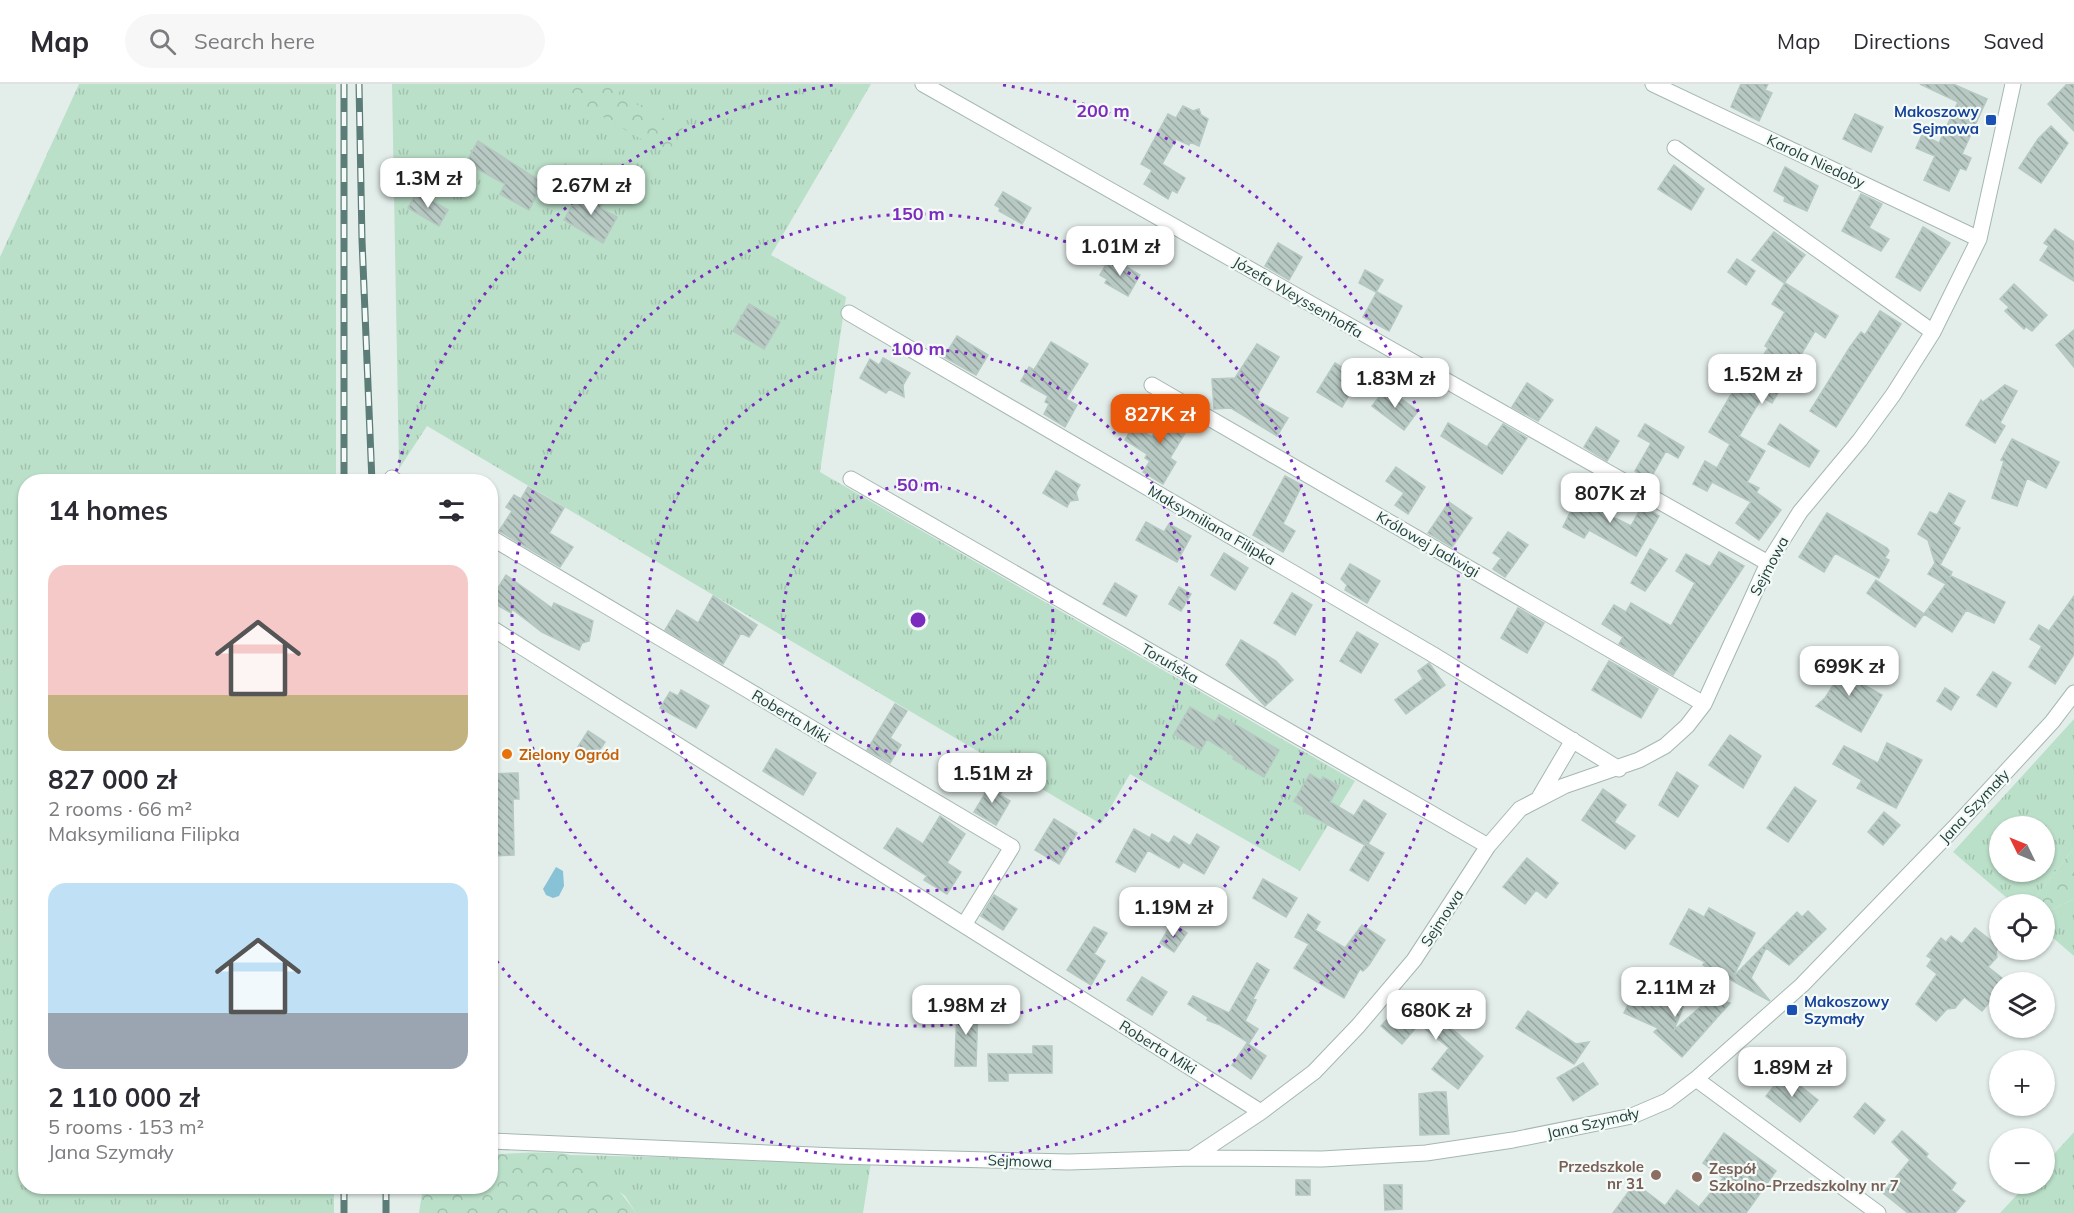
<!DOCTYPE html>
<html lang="en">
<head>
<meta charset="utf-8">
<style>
	:root { --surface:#fff; --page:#f7f7f7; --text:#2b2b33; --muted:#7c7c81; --line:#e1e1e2; --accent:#ea580c }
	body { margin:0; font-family:Mulish,sans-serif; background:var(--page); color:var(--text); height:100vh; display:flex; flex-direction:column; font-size:22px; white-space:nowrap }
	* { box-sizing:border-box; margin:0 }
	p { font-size:20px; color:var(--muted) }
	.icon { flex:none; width:33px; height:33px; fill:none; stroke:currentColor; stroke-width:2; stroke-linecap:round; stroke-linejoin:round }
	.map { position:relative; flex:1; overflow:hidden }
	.panel { position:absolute; left:18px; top:390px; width:480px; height:720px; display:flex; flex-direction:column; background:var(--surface); border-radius:24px; box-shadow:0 2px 4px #0004 }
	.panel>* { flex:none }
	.needle { width:39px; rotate:313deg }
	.fabs { position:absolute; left:1989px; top:732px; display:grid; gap:12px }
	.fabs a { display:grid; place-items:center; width:66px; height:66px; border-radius:50%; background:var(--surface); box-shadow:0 2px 4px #0004; font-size:30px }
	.price { position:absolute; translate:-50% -51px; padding:0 14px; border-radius:12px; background:#fff; color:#222; font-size:20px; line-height:39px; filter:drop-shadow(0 2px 3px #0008) }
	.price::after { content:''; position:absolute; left:50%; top:36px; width:18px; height:14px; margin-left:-9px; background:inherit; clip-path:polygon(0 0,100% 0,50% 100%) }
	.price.selected { background:var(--accent); color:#fff }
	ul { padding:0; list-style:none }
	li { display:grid; align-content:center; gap:12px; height:318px; padding:0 30px }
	li span { display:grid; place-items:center; height:186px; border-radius:18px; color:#555 }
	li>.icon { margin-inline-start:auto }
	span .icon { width:108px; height:108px; fill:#fffc; stroke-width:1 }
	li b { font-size:26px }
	h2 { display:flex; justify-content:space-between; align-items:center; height:72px; padding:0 30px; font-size:26px }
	header { display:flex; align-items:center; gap:36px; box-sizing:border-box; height:84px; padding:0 30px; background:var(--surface); border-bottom:2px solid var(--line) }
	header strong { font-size:28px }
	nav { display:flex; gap:33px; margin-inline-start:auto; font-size:21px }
	.search { width:420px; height:54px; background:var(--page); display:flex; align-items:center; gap:15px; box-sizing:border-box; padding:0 21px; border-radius:33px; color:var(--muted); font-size:22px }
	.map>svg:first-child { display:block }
</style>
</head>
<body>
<header>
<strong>Map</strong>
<div class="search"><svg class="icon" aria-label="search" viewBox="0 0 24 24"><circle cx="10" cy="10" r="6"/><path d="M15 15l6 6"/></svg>Search here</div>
<nav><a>Map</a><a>Directions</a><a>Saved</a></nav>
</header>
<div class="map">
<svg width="2074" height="1129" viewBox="0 0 2074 1129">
	<defs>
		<pattern id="grass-tufts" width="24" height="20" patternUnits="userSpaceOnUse" patternTransform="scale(1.5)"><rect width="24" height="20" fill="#bbe0c9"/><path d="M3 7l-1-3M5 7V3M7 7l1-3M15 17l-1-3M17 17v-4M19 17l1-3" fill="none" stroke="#a0c1ae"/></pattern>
		<pattern id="forest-crowns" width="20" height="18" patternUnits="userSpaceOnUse" patternTransform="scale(1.5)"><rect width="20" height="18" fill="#bbe0c9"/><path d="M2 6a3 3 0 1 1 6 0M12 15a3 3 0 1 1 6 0" fill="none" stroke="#a0c1ae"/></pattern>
		<pattern id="building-back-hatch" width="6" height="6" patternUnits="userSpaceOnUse" patternTransform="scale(1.5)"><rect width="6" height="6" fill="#b8c9c4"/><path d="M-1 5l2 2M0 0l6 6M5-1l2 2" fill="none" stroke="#95a5a0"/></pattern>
	</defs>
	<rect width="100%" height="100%" fill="#e3eeea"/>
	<path fill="url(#grass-tufts)" fill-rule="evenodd" d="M79,0h257v397l-310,1v704l308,1v26h-334v-956z
		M392,0h479l-100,171 75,42 -26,175 535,309 -55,90 -170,-97 -29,50 -674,-398 -28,43z
		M2074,635v129l-44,56h-16l-61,-52zM2000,742h44v46h-44z
		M2074,815v57l-29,-25v-18z
		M2074,1048v81h-74l27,-29h17l1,-20z
		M570,1071l301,7 -8,51h-227l-11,-17z"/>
	<path fill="url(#forest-crowns)" d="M546,0h77l-5,11 65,33 -16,26z
		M2074,764v51l-29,14 -1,-9h-14z
		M491,1070c19,0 62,-4 79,1 27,8 51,36 66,58h-217l4,-26 67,-1z"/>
	<path fill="#88c2d6" d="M556,783l7,4 1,15 -5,10 -6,2 -7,-3 -3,-6z"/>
	<path fill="url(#building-back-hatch)" stroke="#b5c8c2" stroke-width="1.5" d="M1741,0h27l-3,6 7,3 -13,28 -28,-14z
		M1920,0h33l34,15 -25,55 9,4 -5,12 -6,-2 -11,23 -25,-11 11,-24 -19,-8 6,-13 17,8 19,-41z
		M2067,0h7v47l-26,-27z
		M1183,22l10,5 6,-2 2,6 7,4 -9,27 -9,-4 -1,3 -13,-6 -14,25 23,14 -8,15 -5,-3 -4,9 -24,-15 8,-14 -11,-6 27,-50 8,4z
		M1855,30l28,13 -12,25 -28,-13z
		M2051,42l17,17 -27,40 -22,-15 19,-29z
		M478,57l65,42 -14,27 -29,-16 5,-10 -39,-21z
		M1674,81l30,24 -13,21 -33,-21z
		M1785,83l33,19 -11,25 -23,-10 1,-4 -11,-6z
		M582,104l22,13 -4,7 17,9 -14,26 -39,-23z
		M417,108l31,18 -9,16 -31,-18z
		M1003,108l28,16 -9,16 -23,-13 1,-3 -5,-3z
		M1861,110l21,10 -13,24 20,11 -8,12 -39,-20z
		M1923,143l27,16 -30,48 -24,-14z
		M2055,145l19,13v39l-34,-21 9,-14 -5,-3z
		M1774,148l31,23 -21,28 -32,-23z
		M1090,149l23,13 -10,19 -24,-15z
		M1278,159l24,14 -13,23 -24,-14z
		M1110,173l30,18 -12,21 -23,-13 2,-4 -7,-4z
		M1737,175l18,12 -9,14 -18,-13z
		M1365,186l18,10 -7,12 -17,-9z
		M1785,199l53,33 -13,22 -10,-7 -43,72 -10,-6 -23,39 26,15 -18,31 12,6 -4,7 2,-2 24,17 -22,30 -23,-17 15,-21 -39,-20 -5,9 -14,-7 12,-23 12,7 13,-24 -21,-12 23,-39 -11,-7 8,-14 18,11 21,-35 -3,-2 20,-34 -13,-8z
		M2014,200l33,31 -15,16 -6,-4 -2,2 -19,-18 4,-4 -9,-8z
		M1377,208l25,14 -13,25 -26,-14z
		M749,220l31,18 -16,27 -31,-18z
		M1880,227l21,13 -65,103 -26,-16 40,-64 11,-15 4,3z
		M2074,246v37l-18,-22z
		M957,252l31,19 -12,20 -32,-18z
		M1051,258l37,22 -22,35 11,6 -12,22 -21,-13 5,-10 -4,-2 3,-6 -27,-15 8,-14 5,3z
		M1257,260l22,13 -24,42 33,19 -11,18 -46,-28 -17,1 -2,-30 23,-1z
		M883,274l27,15 -7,12 1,12 -15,-8 -3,4 -26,-15 10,-19 9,6z
		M1335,279l24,15 -17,29 -25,-15z
		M1527,299l26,17 -15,21 -26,-14z
		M2005,301l12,6 -17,32 5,3 -10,17 -29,-18 15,-25 2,2z
		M1386,304l32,23 -14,19 -32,-24z
		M1168,326l23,13 -21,35 6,4 -13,22 -20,-12 7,-11 -5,-3 2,-4 -22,-14 8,-14 19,11z
		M1448,339l39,24 16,-23 24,14 -25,36 -61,-38z
		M1645,340l39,23 -6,11 -12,-7 -17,30 -14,-10 16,-28 -13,-7z
		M1780,340l39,27 -10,16 -41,-23z
		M1596,343l23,14 -12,20 -23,-14z
		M2012,355l47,23 -13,26 -19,-10 -10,28 -25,-8 12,-37 -3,-1z
		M1396,383l29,20 -17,27 -13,-9 9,-12 -18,-12z
		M1056,387l24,14 -4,7 2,8 -8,1 -3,6 -24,-14z
		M1285,392l17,9 -19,39 12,7 -12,21 -30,-17z
		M528,403l36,21 -15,25 24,14 -13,20 -61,-36 13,-20 -6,-4 8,-12 7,4z
		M1581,407l26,14 -4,7 28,14 11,-20 17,10 -23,40 -47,-26 -5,8 -21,-11z
		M1949,409l16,8 -12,23 7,4 -20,37 12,7 -5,10 4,-6 54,26 -11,21 -28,-13 -14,22 -28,-18 22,-30 -18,-10 7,-11 -7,-23 -10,-6 12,-22 7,3z
		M1449,418l23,16 -20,29 -24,-14z
		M1827,429l60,35 2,3 -4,7 4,2 -10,18 -44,-25 -11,19 -25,-15z
		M1146,438l18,10 5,-8 22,12 -14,26 -41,-22z
		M1508,448l20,13 -23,32 -12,-8 8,-11 -8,-5z
		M1650,465l17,10 -22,32 -14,-8z
		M1719,468l25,14 -71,109 -54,-31 4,-7 -21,-13 12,-19 12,7 5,-9 40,23 24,-43 -19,-12 10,-17 24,13z
		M1224,469l24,15 -13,22 -24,-15z
		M1350,480l30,17 -13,22 -22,-13 2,-5 -6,-6z
		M506,491l46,33 2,-5 39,18 -4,20 -7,2 -3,7 -37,-18 -30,-23 -1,4 -21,-12z
		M1876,496l48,34 -9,13 -48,-34z
		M1115,499l22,13 -11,20 -23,-12z
		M1179,503l12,7 -10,17 -12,-7z
		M1292,509l20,12 -17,30 -21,-12z
		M713,512l44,29 -8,12 -8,-4 -18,31 -58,-34 12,-20 21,13z
		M2074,512v58l-19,30 -26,-17 13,-21 -12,-7 9,-14 10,6z
		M1518,524l26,15 -17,30 -26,-15z
		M1357,548l21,12 -17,29 -21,-12z
		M1241,556l35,21 17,19 -28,26 -39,-41z
		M1841,570l14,7 -7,15 34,19 -21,37 -45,-26 9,-8 11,-17 -6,-2z
		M1609,577l49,28 -17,29 -49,-28z
		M1429,579l16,22 -39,29 -11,-14 28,-21 -5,-8z
		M1993,588l18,11 -15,24 -19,-12z
		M1945,604l14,9 -8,13 -14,-9z
		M681,606l28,16 -13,22 -36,-20 10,-16 8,4z
		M895,620l12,7 -17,27 11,7 -11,18 -23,-13z
		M1190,623l25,15 4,-7 60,35 -15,27 -31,-18 1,-3 -27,-17 -6,11 -27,-16z
		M588,647l17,11 -14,22 -17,-11z
		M1730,651l31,21 -18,32 -34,-23z
		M1887,659l35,17 -26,48 -39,-20 5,-8 -29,-16 11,-18 34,17z
		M776,665l40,24 -13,22 -40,-24z
		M981,669l24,14 -8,13 -24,-14z
		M1677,688l21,14 -20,31 -19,-12z
		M518,689l1,26h-6l1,56 -24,1v-82z
		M1310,690l11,7 2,-4 16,9 -9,16 24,14 10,-16 22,14 -18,30 16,9 -16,28 -18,-11 15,-25 -62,-34 2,-3 -11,-7z
		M992,698l11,7 -3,6 10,6 -14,24 -22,-13z
		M1795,703l21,14 -28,41 -21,-14z
		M1603,705l23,16 -12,17 21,14 -10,13 -43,-29z
		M1884,728l16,13 -17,20 -15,-13z
		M940,732l25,18 -18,29 14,9 -14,22 -23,-14 3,-4 -43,-28 13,-20 26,16z
		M1054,735l23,14 -18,31 -24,-14z
		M1134,745l16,9 2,-4 17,10 5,-8 16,10 7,-12 22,13 -15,27 -21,-12 -4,6 -31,-18 -13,22 -19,-10z
		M1527,774l31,25 -12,15 -10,-8 -11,14 -22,-17z
		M1263,795l34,19 -11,19 -33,-19z
		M994,811l23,14 -14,21 -22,-14z
		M1709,824l46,25 -22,44 64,-65 5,5 6,-6 18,18 -37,36 -23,-17 -15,30 19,23 -67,-36 2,-3 -35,-18 19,-35 15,8z
		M1308,830l12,8 -5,8 30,18 17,-23 23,15 -16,25 -6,6 -3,-2 -16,29 -50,-30 15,-24 -14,-7z
		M1172,839l15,10 -13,19 -14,-9z
		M1094,843l13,6 -13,21 11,7 -14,24 -24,-15z
		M1975,844l24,19 -3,4 1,6 -9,10 18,14 -6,1v8l-18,21 -18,-14 -9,11 -8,1 -11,12 -20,-17 21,-30 -10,-8 5,-7 -5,-3 14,-18 5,4 5,-6 11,8z
		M1257,879l12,7 -16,29 3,1 -11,21 13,8 -9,14 -29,-18 -13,-5 1,-3 -20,-13 5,-8 36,17z
		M1142,893l25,15 -15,23 -25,-15z
		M1649,900l34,17 4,-4 -13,33 38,-33 18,6 -48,54 -28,-25 4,-4 -34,-15 7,-14 9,4z
		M1407,914l50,35 26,23 -25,33 -26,-20 17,-21 -30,-24 -17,20 -21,-18z
		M957,921l21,1 -2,60h-21z
		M1528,927l48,33 13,-2 -15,22 -58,-36z
		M1247,959l19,13 -15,23 -19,-14z
		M1033,962h19v27h-44v8h-19l-1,-27h45z
		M1583,979l15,21 -25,17 -16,-23z
		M1784,989l34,27 -18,22 -34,-26z
		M1435,1008h11l3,42 -29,1 -1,-41z
		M1865,1019l20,17 -11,14 -20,-17z
		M1902,1047l26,23 -2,3 30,26 -5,7 14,11 -10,12h-47l-25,-20 27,-33 -18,-18z
		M1724,1049l52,38 -30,42h-133l22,-30 30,23 12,-16 22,17 24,-29 -20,-15z
		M1296,1096h14v15h-14z
		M1384,1101h18v24l-17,1z"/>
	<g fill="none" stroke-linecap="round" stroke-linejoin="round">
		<g stroke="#a5b7b2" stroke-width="17">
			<path id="street" d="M923,0l845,479
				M1653,0l326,155
				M1675,64l258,184
				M849,229l583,341 187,115
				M1152,301l552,319
				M392,394l5,4
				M851,395l637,367
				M490,453l522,310 -48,78
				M490,543l771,485
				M1540,712l33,-56
				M1696,995l182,134
				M490,1057l346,15 233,6 123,-4 130,1 104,-6 87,-13 119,-24 35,-15 29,-22 106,-94 152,-157 98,-106 22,-29
				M1192,1074l69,-46 53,-40 44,-46 56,-66 74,-114 32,-37 44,-23 75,-26 26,-14 22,-20 17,-22 64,-141 32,-51 60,-72 33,-45 40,-63 46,-93 34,-155"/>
		</g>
		<use href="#street" stroke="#fff" stroke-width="15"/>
		<g stroke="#5c7c77" stroke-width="7">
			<path id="rail" d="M344,0v398
				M359,0l3,156 10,242
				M344,1102v27
				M386,1102v27"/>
		</g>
		<use href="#rail" stroke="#f4faf8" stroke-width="4.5" stroke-dasharray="14" stroke-linecap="butt"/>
	</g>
	<g fill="none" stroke="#7b2cbf" stroke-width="3" stroke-dasharray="3 6">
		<circle cx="918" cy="536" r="135"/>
		<circle cx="918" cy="536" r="271"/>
		<circle cx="918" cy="536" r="406"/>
		<path d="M394 396A542 542 0 0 1 833 1M1003 1A542 542 0 1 1 491 870"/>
	</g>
	<g fill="#1a4fb4" stroke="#f4faf8" stroke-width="2">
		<rect x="1985" y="30" width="12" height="12" rx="3"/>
		<rect x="1786" y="920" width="12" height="12" rx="3"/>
	</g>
	<circle fill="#e8710a" stroke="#f4faf8" stroke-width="2" cx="507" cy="670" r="6"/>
	<g fill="#8d6e63" stroke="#f4faf8" stroke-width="2">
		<circle cx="1656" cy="1091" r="6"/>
		<circle cx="1697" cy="1093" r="6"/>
	</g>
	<g text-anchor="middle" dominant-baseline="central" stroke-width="4.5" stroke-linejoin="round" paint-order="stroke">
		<g font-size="15" font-weight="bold" fill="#164399" stroke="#f4faf8" text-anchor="end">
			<text x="1979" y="27">Makoszowy<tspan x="1979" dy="17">Sejmowa</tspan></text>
			<text x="1804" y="917" text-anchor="start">Makoszowy<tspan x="1804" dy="17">Szymały</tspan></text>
		</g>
		<g font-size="15" fill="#22413c" stroke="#f4faf8">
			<text transform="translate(1816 77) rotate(25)">Karola Niedoby</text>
			<text transform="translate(1298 213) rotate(30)">Józefa Weyssenhoffa</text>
			<text transform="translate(1212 441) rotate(30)">Maksymiliana Filipka</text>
			<text transform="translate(1428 460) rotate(30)">Królowej Jadwigi</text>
			<text transform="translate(1769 482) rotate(-62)">Sejmowa</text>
			<text transform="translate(1170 579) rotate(30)">Toruńska</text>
			<text transform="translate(791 632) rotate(31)">Roberta Miki</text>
			<text transform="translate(1974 722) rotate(-47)">Jana Szymały</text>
			<text transform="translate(1442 834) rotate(-57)">Sejmowa</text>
			<text transform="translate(1158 963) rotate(32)">Roberta Miki</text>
			<text transform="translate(1593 1039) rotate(-13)">Jana Szymały</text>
			<text transform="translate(1020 1077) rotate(2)">Sejmowa</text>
		</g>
		<g font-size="15" font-weight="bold" fill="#c56008" stroke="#f4faf8" text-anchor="start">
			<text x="519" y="670">Zielony Ogród</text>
		</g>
		<g font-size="15" font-weight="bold" fill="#785e54" stroke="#f4faf8" text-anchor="end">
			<text x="1644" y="1082">Przedszkole<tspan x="1644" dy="17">nr 31</tspan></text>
			<text x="1709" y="1084" text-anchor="start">Zespół<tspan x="1709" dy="17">Szkolno-Przedszkolny nr 7</tspan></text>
		</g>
	</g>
	<circle cx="918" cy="536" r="9" fill="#7b2cbf" stroke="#f4faf8" stroke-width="3"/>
	<g font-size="18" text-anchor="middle" font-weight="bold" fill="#7b2cbf" stroke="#f4faf8" stroke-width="4.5" stroke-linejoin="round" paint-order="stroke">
		<text x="1103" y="33">200 m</text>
		<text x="918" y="136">150 m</text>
		<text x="918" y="271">100 m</text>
		<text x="918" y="407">50 m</text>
	</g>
</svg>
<div class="fabs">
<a><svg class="needle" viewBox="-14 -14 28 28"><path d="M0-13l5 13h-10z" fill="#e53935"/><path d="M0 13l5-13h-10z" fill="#7c7c81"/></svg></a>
<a><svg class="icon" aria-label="locate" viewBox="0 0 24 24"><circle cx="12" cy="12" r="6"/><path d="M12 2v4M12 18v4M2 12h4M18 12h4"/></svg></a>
<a><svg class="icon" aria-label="layers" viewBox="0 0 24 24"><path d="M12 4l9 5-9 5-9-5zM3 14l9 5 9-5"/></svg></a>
<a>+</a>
<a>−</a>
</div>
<b class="price" style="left:428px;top:125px">1.3M zł</b>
<b class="price" style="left:591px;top:132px">2.67M zł</b>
<b class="price" style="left:1120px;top:193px">1.01M zł</b>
<b class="price" style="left:1762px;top:321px">1.52M zł</b>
<b class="price" style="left:1395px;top:325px">1.83M zł</b>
<b class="price selected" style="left:1160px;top:361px">827K zł</b>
<b class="price" style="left:1610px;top:440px">807K zł</b>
<b class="price" style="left:1849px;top:613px">699K zł</b>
<b class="price" style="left:992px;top:720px">1.51M zł</b>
<b class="price" style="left:1173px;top:854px">1.19M zł</b>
<b class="price" style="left:1675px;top:934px">2.11M zł</b>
<b class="price" style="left:966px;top:952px">1.98M zł</b>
<b class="price" style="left:1436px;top:957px">680K zł</b>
<b class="price" style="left:1792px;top:1014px">1.89M zł</b>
<section class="panel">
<h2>14 homes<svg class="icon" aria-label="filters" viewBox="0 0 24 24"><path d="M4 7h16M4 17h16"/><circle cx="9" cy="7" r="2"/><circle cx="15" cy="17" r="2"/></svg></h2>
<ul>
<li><span style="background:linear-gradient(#f6c9c9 70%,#c2b280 0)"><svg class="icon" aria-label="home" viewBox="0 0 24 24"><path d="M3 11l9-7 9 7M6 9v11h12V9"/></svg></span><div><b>827 000 zł</b><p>2 rooms · 66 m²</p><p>Maksymiliana Filipka</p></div></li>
<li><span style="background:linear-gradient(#bfe0f5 70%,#9aa5b1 0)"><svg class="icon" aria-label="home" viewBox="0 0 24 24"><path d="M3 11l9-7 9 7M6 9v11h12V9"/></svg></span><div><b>2 110 000 zł</b><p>5 rooms · 153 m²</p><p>Jana Szymały</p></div></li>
</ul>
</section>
</div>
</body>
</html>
